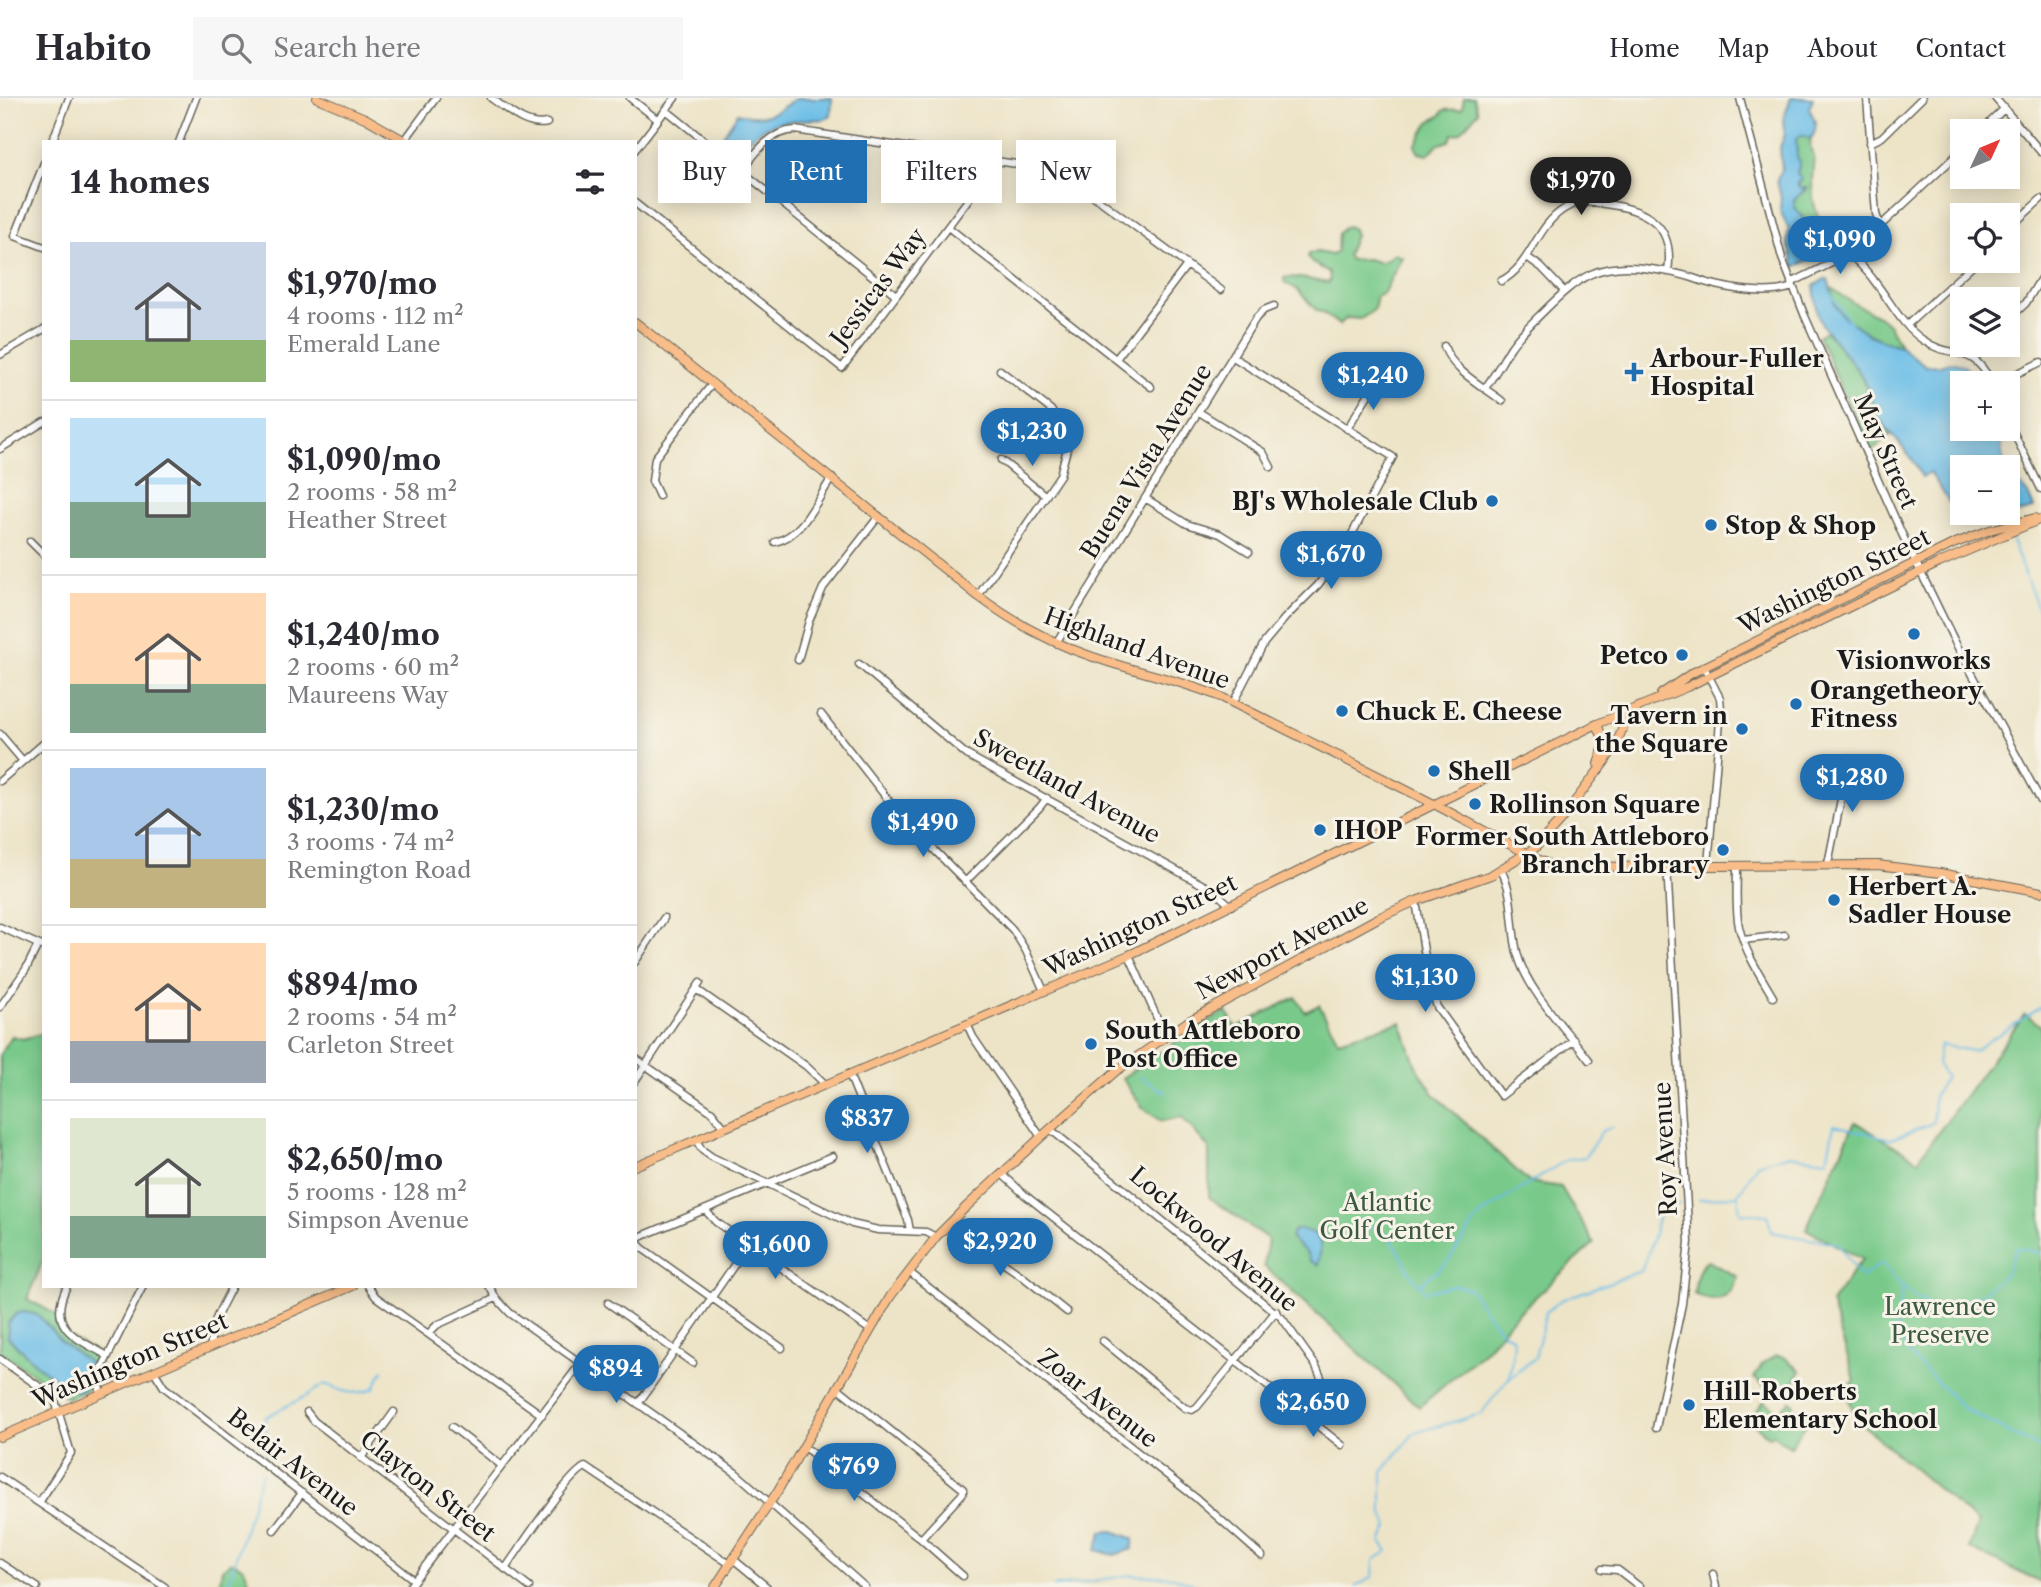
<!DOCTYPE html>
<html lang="en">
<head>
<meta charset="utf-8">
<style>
	:root { --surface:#fff; --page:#f7f7f7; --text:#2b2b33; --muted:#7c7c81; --line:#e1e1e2; --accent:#1f6fb2 }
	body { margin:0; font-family:"Libre Caslon Text",serif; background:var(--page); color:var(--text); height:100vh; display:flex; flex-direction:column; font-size:26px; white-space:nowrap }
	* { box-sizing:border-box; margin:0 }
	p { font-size:23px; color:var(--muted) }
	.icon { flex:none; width:38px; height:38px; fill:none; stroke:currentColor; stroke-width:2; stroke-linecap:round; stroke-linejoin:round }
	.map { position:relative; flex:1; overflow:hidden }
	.side { position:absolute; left:42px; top:42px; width:595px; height:1148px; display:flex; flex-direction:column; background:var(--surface); border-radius:0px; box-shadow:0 4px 18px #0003 }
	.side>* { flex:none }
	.top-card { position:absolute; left:658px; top:42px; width:665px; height:63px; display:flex; gap:14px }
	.needle { width:46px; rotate:46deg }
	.tools { position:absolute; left:1950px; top:21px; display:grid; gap:14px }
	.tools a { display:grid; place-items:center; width:70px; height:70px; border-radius:0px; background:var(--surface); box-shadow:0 4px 18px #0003; font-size:35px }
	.price { position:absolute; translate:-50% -60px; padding:0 16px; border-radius:24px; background:var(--accent); color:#fff; font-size:23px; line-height:46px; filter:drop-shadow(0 2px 4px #0008) }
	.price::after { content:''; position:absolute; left:50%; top:42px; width:21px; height:16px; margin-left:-10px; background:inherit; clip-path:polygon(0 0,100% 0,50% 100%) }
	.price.selected { background:#222; color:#fff }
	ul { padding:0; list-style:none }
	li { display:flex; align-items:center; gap:21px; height:175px; padding:0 28px }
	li+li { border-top:2px solid var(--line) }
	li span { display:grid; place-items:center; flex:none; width:196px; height:140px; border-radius:0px; color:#555 }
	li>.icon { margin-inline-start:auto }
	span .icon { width:84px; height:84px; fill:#fffc; stroke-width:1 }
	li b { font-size:30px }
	h2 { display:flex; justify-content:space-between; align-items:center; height:84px; padding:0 28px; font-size:30px }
	.tag { padding:0 24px; border-radius:0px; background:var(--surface); box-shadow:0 4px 18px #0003; font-size:24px; line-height:63px }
	.tag.selected { background:var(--accent); color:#fff }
	header { display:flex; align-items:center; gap:42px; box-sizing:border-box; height:98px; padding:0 35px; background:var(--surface); border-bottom:2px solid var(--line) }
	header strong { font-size:33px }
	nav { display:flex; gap:38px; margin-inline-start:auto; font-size:24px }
	.search { width:490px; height:63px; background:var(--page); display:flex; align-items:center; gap:18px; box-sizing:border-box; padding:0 24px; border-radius:0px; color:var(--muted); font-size:26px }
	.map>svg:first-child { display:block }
</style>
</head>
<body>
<header>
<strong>Habito</strong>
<div class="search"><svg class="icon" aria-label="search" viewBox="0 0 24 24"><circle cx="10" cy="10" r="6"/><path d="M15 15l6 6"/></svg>Search here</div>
<nav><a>Home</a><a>Map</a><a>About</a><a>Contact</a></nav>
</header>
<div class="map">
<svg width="2041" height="1489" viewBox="0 0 2041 1489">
	<rect width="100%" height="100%" fill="#f7f3e8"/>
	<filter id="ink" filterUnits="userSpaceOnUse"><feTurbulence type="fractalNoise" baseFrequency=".0143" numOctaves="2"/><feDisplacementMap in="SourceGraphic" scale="14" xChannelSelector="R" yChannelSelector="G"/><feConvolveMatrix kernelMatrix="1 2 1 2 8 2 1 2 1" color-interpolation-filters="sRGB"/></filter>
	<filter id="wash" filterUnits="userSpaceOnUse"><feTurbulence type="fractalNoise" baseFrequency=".00686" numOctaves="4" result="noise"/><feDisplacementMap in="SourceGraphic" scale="28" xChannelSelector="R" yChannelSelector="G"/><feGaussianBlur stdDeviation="1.57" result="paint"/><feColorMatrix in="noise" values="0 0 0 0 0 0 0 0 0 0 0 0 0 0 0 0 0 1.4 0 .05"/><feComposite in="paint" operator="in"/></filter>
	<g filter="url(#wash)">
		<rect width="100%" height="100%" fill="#ede4c7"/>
		<path fill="#78c98a" stroke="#4a7253" stroke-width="2" d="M1464,0h10l4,14 -18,21 -7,1 -4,7 -12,4 -9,10 -9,-2 -4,-7 14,-24 11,-6 4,-6 18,-1z
			M1801,37l10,4 -1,8 4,10c-2,17 -4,38 3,56 5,14 16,21 12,37l-6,6h-5l-13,-35 -11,-15 1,-9 11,-7 -8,-4 3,-7 -4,-6 3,-10 -3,-7 -1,-17z
			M1347,128l6,3 2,7 -8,19 3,5 18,-1 13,4 13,-9 8,3 -19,37 -6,2 -3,14 -13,9 -14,-1 -8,7 -17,-13 -5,-1 -19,-21 -14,-8v-4c9,-3 34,3 44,5l2,-4 -1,-7 -17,-9 -4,-5 1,-5 9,-1 14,3 5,-4 1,-18z
			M1830,189l23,16 27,14 9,8 12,22c-28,-9 -70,-26 -71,-60z
			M1826,233c11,15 26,29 35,45 11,20 15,41 29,59l-20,17 -52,-116z
			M1296,899l9,15 14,-7 19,35 63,-18 14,42 19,30 95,88 32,5 33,56 -77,71 -34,38 -64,55 -155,-141 4,-27 -59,-42v-49l-27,-31 -20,4 -19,-13 -21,-30 58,-39 46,-28 10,17z
			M2025,916l16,12v557l-72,-35 9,-25 -121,-103 -11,-29 9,-11 -24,-77 31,-44 -56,-30 49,-107 63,38z
			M44,935v225l-17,41 28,15 5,12 8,10 28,16 4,6 -6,29 -26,11 -68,-46v-298l12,-18 11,3z
			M1708,1163l30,16c-8,24 -22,28 -44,17 2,-12 2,-27 14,-33z
			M1776,1258l8,1 17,14 -16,25h-7l-24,-18 9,-15z
			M1764,1303l15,11 11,-11 4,4 -6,10 4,3 3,-4 12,9 -17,24 -17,-13 -3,3 -17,-13v-3l2,-1 -3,-5z
			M231,1464c15,3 16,13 20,25h-32l3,-18z"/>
		<path fill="#6bbde7" stroke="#446c82" stroke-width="2" d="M796,0h36l-1,17 -6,4c-36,2 -60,-1 -84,29l-19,-11 16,-24c26,8 37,1 58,-15z
			M1791,0h22l-4,10c6,12 10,19 2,31l-10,-4 -5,4 1,17 3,7 -3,10 5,7 -4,2v4l4,3 6,-2 -14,13v6l11,15 13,35 -23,11 -8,-27 2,-10 -9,-20 1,-12 -4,-18 5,-10 -2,-23 5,-12 -2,-15z
			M1825,181h3l7,26 7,10 27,20 32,12 25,19 14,-1 10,-3 13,3 18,18h-19v46h37c4,13 0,26 7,38h-44v46h45v-44l21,25 6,14 -32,12 -10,-4 -10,2 -1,-4 -18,2 -12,-11 -21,-33 -8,5 -10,-18 -34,-42 -9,-26 -9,-18 -39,-50 -3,-7 -4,-30z
			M1300,1131l15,5c9,12 5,17 3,31l-8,-4 -4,-9 -15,-13 2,-8z
			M24,1214l14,3 24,27 28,21 -6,25c-3,2 -6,3 -10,3 -13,-2 -56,-43 -66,-54v-14l8,-9z
			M1113,1433l21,8 -2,10 -18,6 -18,-5 6,-18z"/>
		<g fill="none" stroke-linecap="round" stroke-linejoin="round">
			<path stroke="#6bbde7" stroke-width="2" d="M1829,194l23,32
				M2011,440l30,79
				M1140,979l26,16
				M1738,1097l19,-31 30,-9 40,5 7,-35 57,14 42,-16 1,-27 12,-19 -9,-13 3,-19 33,6 68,-44
				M1738,1097l2,18 28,2 3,17 67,12 23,33 22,-14c19,26 28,34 57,49l42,-18 24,-20 10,-26 25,5
				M1699,1102l38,-5
				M1367,1127c32,14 28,21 44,49 4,7 10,10 13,18l32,-7 14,4c12,15 24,42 42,48l2,6 -5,36
				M1420,1186l27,-21 30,-44 11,-9 78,-50 19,-3 17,-26 10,-4
				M1902,1191l-6,38 13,27 55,55 77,40
				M266,1358v-39l42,-22 17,-11c20,8 28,13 49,4l9,-18
				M227,1489l35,-114
				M1054,1489l77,-12 43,2 28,10
				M1355,1489l18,-10 1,-17 14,-9 -7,-9 7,-15 -6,-17v-38l32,-39 67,-19 26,-34 28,-22 11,-46 15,-12 80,-29 9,-22 11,-42 18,-3"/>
		</g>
	</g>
	<g filter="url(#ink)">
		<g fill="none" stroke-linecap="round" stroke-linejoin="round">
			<g stroke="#656258" stroke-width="9">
				<path id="minor" d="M491,0c16,11 35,30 56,25
					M630,0l28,22
					M1740,0l42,160 22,56 98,220 53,108 86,159
					M1867,0l9,116 4,12
					M1995,0l46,54
					M666,12l230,185
					M1981,33l24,-23
					M405,42l31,-42
					M52,44l17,-44
					M179,44l17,-44
					M1870,45l12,-6 40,-39
					M635,52l40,-52
					M44,65l-29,73 29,11
					M742,73c14,-19 27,-39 53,-41l254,39 19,8 153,113
					M635,105l207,165 143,-191 5,-17
					M948,129l203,160
					M2007,132l34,-31
					M1850,156c8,9 18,17 25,28 15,19 27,44 48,58 29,21 48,1 69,43
					M1527,159l14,10 23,24
					M1501,183c31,-16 34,-54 63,-72 12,-8 27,-7 41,-5 42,5 70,21 63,68
					M1791,185l59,-29 112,-104
					M2007,223l19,-18 15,-25
					M1907,227l70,-64
					M1444,248c8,25 39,40 58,55
					M0,257l44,-26
					M1233,259l160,100 -50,94 -25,34 -33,33 -21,25 -31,60
					M1972,259l8,-12
					M1116,261l71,-94
					M1997,285l44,-21
					M1485,290c10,-13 17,-27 26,-41 9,-13 21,-24 32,-35 36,-36 56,-51 108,-43 14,2 28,4 42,9 26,10 73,19 99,9
					M1199,314l64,40 8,15
					M2007,321l34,70
					M1347,331l29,-47
					M0,351l44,-27
					M1001,362l45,36
					M659,398l-7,-15 3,-23 57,-74
					M1145,400l42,26 33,10 29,18
					M30,443l14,14
					M775,444c29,-7 41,-42 57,-64
					M978,498l82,-121 7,-26 -3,-18 -13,-21 -51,-40
					M1056,545l200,-325 8,-8 10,-4
					M798,562l11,-39 14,-33 56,-72
					M859,566l108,91 247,136 17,15
					M1704,569l16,31 1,11 -13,156
					M821,616l79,101 113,115 13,21 18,40
					M0,636l23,27
					M0,683l44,-38
					M1828,766l21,-105
					M1737,768c0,20 -2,41 2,61 6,25 21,48 34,70
					M1501,772c14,25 9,58 17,86 11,37 48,73 71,104
					M965,784l74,-74 8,-10
					M1416,803l13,81 8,25 64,89 73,-56
					M0,829l44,20
					M1743,842l42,-5
					M1129,857l36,81
					M635,864l29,-44
					M696,891l110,77 19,18
					M0,909l26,-38 12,-24
					M967,926l6,13 68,100
					M635,960l77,54 12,15
					M849,976l59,146 2,11
					M635,983l65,-98
					M1050,1031l232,189 34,48 9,21 1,13
					M696,1042l6,10 10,7 140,67 26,6 48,2 10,5
					M1002,1076l23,21 317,250
					M705,1112l11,12 154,108
					M948,1127l74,51 45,36
					M635,1141l198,-83
					M635,1142l7,8 140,100
					M909,1174l287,226 66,58
					M67,1188c-21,42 9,52 41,70
					M368,1188l8,11 166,118
					M489,1188l7,12 14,15 226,160 129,114
					M608,1205l85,60
					M428,1236l9,-9 59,-27
					M1103,1243l82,67 7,2 5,-3 79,-96
					M211,1249c-2,-22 12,-42 21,-61
					M0,1261l54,38 17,56 -32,50
					M154,1273l10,16 250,193
					M837,1289l126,102v4l-42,46
					M100,1296l-1,-20 44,-88
					M638,1306l110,-159
					M307,1314l7,9 215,166
					M452,1329l50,39
					M1656,1330l26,-124 7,-62 -22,-376
					M804,1349l117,92 42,37
					M361,1360l33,-46
					M0,1379l165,110
					M274,1432l28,-37
					M733,1461l34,28
					M0,1465l37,24
					M505,1471c15,-21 61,-92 80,-102l145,97
					M1602,1471l16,1 22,17
					M1713,1476l3,13
					M409,1489l172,-224"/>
			</g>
			<g stroke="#656258" stroke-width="10">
				<path id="major" d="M317,0l48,20 42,24
					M635,224l343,274c35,26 73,47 115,61 43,15 88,23 130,41l211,106 103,55 14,6 18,2 309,-2 62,8 101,19
					M1661,596l31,-21 261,-129 37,-14 45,-12
					M1597,626l8,20 -7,20
					M635,1068l494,-211 468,-231 90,-37 250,-123 104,-45
					M0,1339l353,-151
					M715,1489l62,-95 113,-195 46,-60 29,-29 76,-71 74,-65 72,-50 191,-104 38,-17 75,-26 44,-27 25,-27 44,-58 12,-18 9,-23 12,-13"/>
			</g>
			<use href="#minor" stroke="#fff" stroke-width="6"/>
			<use href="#major" stroke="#f8bd89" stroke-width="8"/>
		</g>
	</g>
	<g fill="#1f6fb2" stroke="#f7f3e8" stroke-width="2.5">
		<path d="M1630.5 263.5h7v7h7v7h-7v7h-7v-7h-7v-7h7z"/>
		<circle cx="1492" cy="403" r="7"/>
		<circle cx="1711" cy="427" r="7"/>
		<circle cx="1914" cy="536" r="7"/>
		<circle cx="1682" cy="557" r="7"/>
		<circle cx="1796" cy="606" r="7"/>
		<circle cx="1342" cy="613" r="7"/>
		<circle cx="1742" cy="631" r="7"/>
		<circle cx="1434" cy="673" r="7"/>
		<circle cx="1475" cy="706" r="7"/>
		<circle cx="1320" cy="732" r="7"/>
		<circle cx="1723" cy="752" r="7"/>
		<circle cx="1834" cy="802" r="7"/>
		<circle cx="1091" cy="946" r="7"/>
		<circle cx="1689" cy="1307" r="7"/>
	</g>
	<g text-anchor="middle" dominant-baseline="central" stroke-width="6" stroke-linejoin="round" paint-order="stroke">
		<g font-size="24" fill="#1c1c1c" stroke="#f7f3e8">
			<text transform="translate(878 189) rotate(-53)">Jessicas Way</text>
			<text transform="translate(1886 353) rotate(66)">May Street</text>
			<text transform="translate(1146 363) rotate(-58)">Buena Vista Avenue</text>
			<text transform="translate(1834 483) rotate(-26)">Washington Street</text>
			<text transform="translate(1137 550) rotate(20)">Highland Avenue</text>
			<text transform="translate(1067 688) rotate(29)">Sweetland Avenue</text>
			<text transform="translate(1140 827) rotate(-25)">Washington Street</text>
			<text transform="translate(1282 850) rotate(-28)">Newport Avenue</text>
			<text transform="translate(1665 1051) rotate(-93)">Roy Avenue</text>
			<text transform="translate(1214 1141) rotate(40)">Lockwood Avenue</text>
			<text transform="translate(130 1262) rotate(-23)">Washington Street</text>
			<text transform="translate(1098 1300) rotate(38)">Zoar Avenue</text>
			<text transform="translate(293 1364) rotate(38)">Belair Avenue</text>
			<text transform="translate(428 1388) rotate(38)">Clayton Street</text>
		</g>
		<g font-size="24" font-weight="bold" fill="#1c1c1c" stroke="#f7f3e8" text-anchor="start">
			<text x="1650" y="260">Arbour-Fuller<tspan x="1650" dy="28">Hospital</tspan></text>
			<text x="1478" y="403" text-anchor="end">BJ's Wholesale Club</text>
			<text x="1725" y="427">Stop &amp; Shop</text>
			<text x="1668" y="557" text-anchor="end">Petco</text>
			<text x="1914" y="562" text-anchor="middle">Visionworks</text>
			<text x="1810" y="592">Orangetheory<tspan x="1810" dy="28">Fitness</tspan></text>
			<text x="1356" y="613">Chuck E. Cheese</text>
			<text x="1728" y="617" text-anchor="end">Tavern in<tspan x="1728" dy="28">the Square</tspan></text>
			<text x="1448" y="673">Shell</text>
			<text x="1489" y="706">Rollinson Square</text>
			<text x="1334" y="732">IHOP</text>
			<text x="1709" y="738" text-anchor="end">Former South Attleboro<tspan x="1709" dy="28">Branch Library</tspan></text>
			<text x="1848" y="788">Herbert A.<tspan x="1848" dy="28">Sadler House</tspan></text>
			<text x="1105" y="932">South Attleboro<tspan x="1105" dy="28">Post Office</tspan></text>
			<text x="1703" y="1293">Hill-Roberts<tspan x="1703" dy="28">Elementary School</tspan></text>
		</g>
		<g font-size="24" fill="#3c5942" stroke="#f7f3e8">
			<text x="1387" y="1104">Atlantic<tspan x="1387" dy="28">Golf Center</tspan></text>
			<text x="1940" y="1208">Lawrence<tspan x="1940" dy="28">Preserve</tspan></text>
		</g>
	</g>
</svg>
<div class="tools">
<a><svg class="needle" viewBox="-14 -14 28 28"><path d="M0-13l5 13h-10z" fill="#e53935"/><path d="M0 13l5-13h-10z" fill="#7c7c81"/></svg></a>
<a><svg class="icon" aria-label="locate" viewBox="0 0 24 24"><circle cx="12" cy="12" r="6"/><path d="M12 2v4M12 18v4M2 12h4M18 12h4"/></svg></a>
<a><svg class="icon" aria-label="layers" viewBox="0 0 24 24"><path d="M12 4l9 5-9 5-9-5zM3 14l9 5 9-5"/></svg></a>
<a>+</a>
<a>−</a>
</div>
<b class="price selected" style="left:1581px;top:119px">$1,970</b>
<b class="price" style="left:1840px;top:178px">$1,090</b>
<b class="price" style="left:1373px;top:314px">$1,240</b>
<b class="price" style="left:1032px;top:370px">$1,230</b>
<b class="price" style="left:1331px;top:493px">$1,670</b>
<b class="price" style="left:1852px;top:716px">$1,280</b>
<b class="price" style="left:923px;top:761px">$1,490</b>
<b class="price" style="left:1425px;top:916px">$1,130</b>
<b class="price" style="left:867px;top:1057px">$837</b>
<b class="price" style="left:1000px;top:1180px">$2,920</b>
<b class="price" style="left:775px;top:1183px">$1,600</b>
<b class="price" style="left:616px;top:1307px">$894</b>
<b class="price" style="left:1313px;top:1341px">$2,650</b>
<b class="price" style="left:854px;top:1405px">$769</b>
<div class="top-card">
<a class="tag">Buy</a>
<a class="tag selected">Rent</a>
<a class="tag">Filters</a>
<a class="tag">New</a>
</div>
<section class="side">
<h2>14 homes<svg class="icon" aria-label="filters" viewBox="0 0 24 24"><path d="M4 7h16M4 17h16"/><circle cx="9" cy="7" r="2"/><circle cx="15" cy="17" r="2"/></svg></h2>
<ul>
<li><span style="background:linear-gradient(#c9d6e8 70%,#8fb573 0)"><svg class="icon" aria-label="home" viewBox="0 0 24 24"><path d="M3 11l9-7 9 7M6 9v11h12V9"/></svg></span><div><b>$1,970/mo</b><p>4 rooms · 112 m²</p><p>Emerald Lane</p></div></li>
<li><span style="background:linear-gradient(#bfe0f5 60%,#7fa58c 0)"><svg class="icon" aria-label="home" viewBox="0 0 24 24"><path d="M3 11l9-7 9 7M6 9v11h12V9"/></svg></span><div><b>$1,090/mo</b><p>2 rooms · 58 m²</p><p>Heather Street</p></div></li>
<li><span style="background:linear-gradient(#ffd9b3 65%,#7fa58c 0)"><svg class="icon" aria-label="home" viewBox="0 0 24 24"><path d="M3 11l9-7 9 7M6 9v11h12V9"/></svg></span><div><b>$1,240/mo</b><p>2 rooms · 60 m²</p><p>Maureens Way</p></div></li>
<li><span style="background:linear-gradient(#a9c7e8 65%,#c2b280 0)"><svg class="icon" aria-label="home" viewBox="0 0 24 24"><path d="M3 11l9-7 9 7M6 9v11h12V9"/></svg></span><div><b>$1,230/mo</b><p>3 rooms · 74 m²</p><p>Remington Road</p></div></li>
<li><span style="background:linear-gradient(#ffd9b3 70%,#9aa5b1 0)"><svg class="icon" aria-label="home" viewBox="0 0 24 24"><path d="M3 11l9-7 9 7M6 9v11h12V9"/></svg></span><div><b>$894/mo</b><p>2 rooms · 54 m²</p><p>Carleton Street</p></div></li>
<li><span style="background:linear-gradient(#dfe7d0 70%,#7fa58c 0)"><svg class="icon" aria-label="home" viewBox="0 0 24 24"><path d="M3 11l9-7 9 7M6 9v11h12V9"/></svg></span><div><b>$2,650/mo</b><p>5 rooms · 128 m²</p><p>Simpson Avenue</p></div></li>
</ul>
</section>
</div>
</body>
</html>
